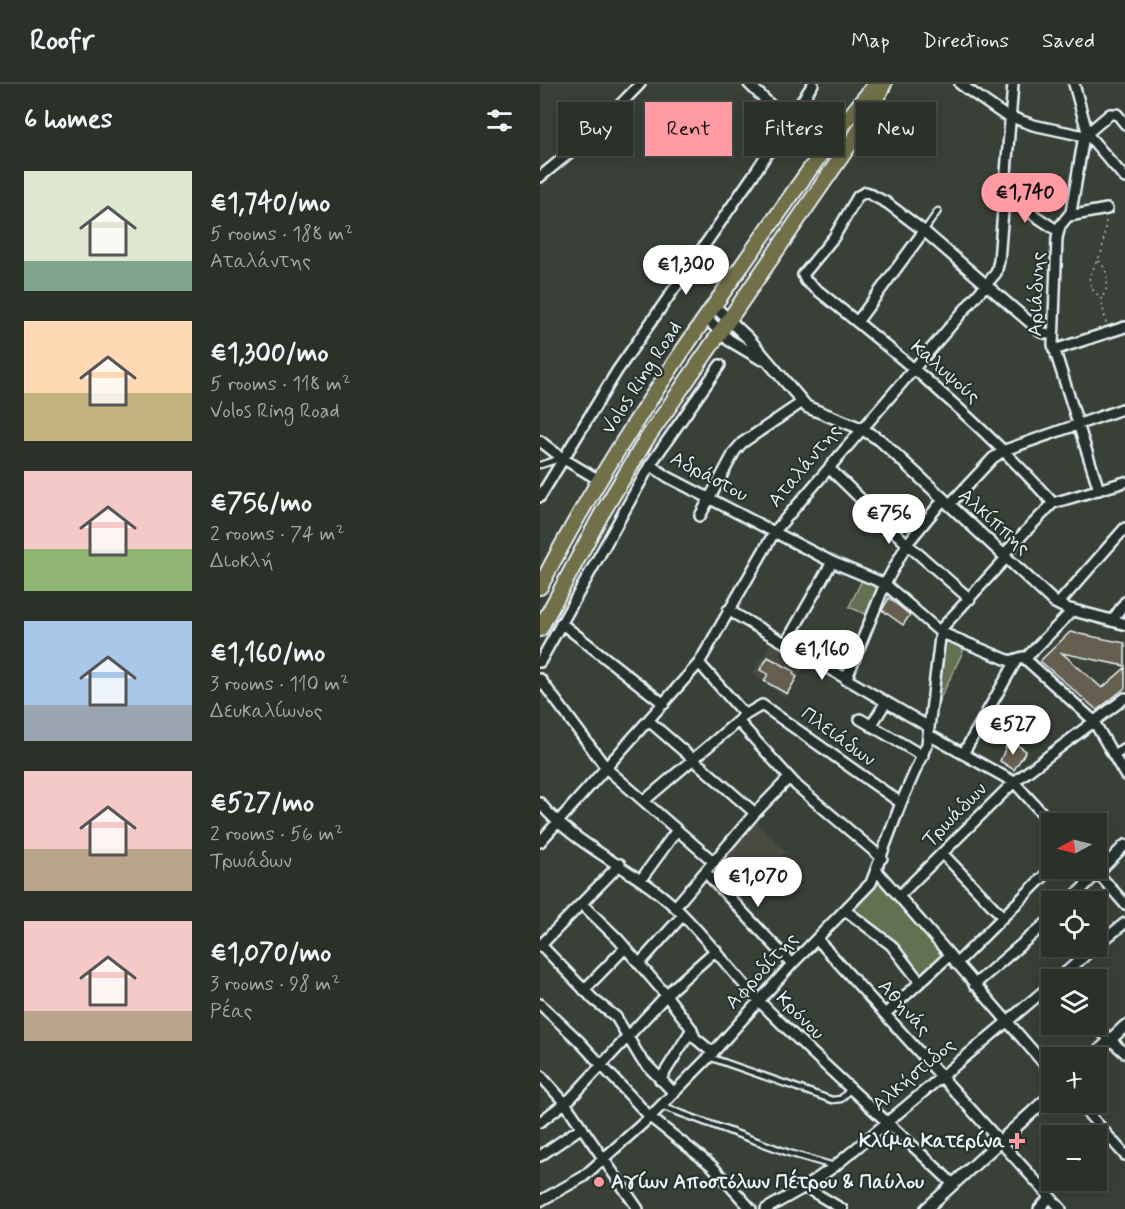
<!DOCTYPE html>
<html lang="en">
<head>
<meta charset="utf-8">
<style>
	:root { --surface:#2b3029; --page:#373c35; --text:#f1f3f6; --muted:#a6a9a8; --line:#474b46; --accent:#ff9aa2 }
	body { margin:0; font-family:Mynerve,sans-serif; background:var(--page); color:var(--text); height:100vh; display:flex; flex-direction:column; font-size:22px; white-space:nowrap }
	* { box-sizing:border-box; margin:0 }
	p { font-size:20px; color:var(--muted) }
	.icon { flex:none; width:33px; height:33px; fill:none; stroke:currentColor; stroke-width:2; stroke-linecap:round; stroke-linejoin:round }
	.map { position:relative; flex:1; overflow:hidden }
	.drawer { display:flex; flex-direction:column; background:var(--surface); width:540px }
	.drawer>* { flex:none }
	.hud { position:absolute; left:18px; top:18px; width:477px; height:54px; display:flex; gap:12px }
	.needle { width:39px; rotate:263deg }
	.controls { position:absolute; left:501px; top:729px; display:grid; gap:12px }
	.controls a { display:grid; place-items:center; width:66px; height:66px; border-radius:0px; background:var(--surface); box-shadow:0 3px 15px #0003,0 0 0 2px var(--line); font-size:30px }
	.price { position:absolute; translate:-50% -51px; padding:0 14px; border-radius:21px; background:#fff; color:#222; font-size:20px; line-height:39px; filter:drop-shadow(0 2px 3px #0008) }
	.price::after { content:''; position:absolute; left:50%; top:36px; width:18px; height:14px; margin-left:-9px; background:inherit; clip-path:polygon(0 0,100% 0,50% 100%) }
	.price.selected { background:var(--accent); color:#111 }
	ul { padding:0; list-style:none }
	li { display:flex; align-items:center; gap:18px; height:150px; padding:0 24px }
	li span { display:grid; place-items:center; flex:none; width:168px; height:120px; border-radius:0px; color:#555 }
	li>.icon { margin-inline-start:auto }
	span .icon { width:72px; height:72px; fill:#fffc; stroke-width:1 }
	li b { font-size:26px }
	h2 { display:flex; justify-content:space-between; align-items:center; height:72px; padding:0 24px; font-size:26px }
	.tag { padding:0 21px; border-radius:0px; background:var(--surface); box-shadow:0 3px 15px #0003,0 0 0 2px var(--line); font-size:21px; line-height:54px }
	.tag.selected { background:var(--accent); color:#111 }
	header { display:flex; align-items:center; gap:36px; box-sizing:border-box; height:84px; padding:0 30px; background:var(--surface); border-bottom:2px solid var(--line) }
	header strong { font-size:28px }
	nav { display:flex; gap:33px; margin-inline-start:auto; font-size:21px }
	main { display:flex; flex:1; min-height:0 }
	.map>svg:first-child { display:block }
</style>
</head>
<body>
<header>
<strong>Roofr</strong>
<nav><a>Map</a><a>Directions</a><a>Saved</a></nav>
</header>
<main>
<section class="drawer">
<h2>6 homes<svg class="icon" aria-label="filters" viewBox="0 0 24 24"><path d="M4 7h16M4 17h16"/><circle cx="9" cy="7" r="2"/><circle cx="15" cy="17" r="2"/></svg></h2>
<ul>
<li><span style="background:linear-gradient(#dfe7d0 75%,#7fa58c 0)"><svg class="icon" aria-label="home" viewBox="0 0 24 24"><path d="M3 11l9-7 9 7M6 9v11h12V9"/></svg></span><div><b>€1,740/mo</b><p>5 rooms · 188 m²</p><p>Αταλάντης</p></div></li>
<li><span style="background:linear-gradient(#ffd9b3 60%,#c2b280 0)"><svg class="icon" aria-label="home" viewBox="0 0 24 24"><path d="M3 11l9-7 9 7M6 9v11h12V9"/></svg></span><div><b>€1,300/mo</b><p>5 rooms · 118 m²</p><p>Volos Ring Road</p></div></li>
<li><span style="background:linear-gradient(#f6c9c9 65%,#8fb573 0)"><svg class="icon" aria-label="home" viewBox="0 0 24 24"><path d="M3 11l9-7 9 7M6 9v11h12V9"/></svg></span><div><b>€756/mo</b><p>2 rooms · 74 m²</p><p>Διοκλή</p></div></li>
<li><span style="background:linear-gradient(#a9c7e8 70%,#9aa5b1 0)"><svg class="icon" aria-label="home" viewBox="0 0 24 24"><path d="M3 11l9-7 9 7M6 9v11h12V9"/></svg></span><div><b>€1,160/mo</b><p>3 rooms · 110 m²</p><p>Δευκαλίωνος</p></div></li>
<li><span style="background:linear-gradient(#f6c9c9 65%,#b9a48a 0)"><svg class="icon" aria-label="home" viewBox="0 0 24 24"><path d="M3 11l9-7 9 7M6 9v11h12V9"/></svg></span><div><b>€527/mo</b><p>2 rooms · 56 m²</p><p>Τρωάδων</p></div></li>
<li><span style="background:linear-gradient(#f6c9c9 75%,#b9a48a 0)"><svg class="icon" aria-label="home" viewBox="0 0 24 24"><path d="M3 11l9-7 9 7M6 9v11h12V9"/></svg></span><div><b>€1,070/mo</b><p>3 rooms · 98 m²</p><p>Ρέας</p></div></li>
</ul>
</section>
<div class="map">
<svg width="585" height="1125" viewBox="0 0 585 1125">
	<rect width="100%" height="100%" fill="#394037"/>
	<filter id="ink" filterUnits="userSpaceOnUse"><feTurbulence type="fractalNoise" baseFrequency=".0167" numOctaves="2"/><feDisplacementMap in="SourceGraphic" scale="12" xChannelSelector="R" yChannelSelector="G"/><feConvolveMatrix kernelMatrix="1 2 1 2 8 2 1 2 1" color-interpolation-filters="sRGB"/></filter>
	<g filter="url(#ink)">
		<path fill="#494c42" d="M232,556l35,20 -22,38 -32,-24z
			M216,738l30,30 -48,49 -27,-28z"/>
		<path fill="#637051" stroke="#a6b0a4" stroke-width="1.5" d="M322,496l18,8 -12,27 -19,-8z
			M406,554l19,9 -26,54 -2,-2z
			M341,797l63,73 -23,21 -30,-36 -37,-29z"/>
		<path fill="#665f4f" stroke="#e8f1f8" stroke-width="1.5" d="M349,514l21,17 -7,10 -21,-15z
			M530,548l55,11v23l-63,-13 40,35 23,-20v20l-28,22 -57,-49z
			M228,573l26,14 -1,3 4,3 -10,17 -23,-13 4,-7 -8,-4z
			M476,660l10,7 -12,19 -14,-9 6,-14 7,1z"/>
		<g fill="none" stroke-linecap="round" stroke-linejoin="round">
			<g stroke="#e8f1f8" stroke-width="9">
				<path id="service" d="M384,147l14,-20
					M0,381l22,-7
					M169,973l123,43 9,-1 9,-10
					M121,1022l128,47 45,13"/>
			</g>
			<g stroke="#e8f1f8" stroke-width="14">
				<path id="minor" d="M209,0l39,38
					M420,0l43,30 30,11 51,11
					M534,0l14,51 37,43
					M0,93l51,-42 49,-51
					M464,111l54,36
					M529,132l38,-7
					M317,238l67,-91
					M512,251l-11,-3 -117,-101 -37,-28 -21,-11 -8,4 -24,41 -31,38 3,6c88,70 171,137 247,222
					M514,266l71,-23
					M0,357l22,17 37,22
					M110,381l18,12 164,85 53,22 55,48 70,29 13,-4 70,63 32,55
					M289,384l78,76 63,55
					M559,406l-46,-145 4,-107 3,-12 11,-14 13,-76 26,-22h7l8,10
					M0,413l77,-126 137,-197 59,-90
					M409,421l44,-47 12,-8 120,-42
					M160,432l35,-65 7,-8 59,-40
					M464,470l49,-51 72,-21
					M518,520l67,-76
					M188,526l201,117
					M572,537l13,-19
					M21,539l103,81
					M246,559l46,-81
					M486,574l47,-48
					M0,578l110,-197 70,-100
					M159,579l46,52
					M0,595l67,90 107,93
					M306,596l39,-96 22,-40 36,-44
					M320,635l63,37
					M109,637l106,92
					M198,637l59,65 85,72
					M331,642l15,-24
					M389,651l85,47 38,42
					M423,670l53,-93
					M574,671l11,-7
					M104,717l101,-86 17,-10 139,98
					M0,719c31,40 97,68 136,105 31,30 56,65 85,95 62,63 129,120 192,181
					M0,758l159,-179 76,-132 221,-258 3,-12 14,-177
					M402,769l61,64
					M555,786l30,34
					M337,787l175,202
					M165,788l87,92
					M102,794l35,-48
					M359,812l115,-114 111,-84
					M529,818l56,-57
					M42,820l36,35 48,56 25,33 4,10 18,15
					M135,823l80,-94 34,-35
					M305,826l46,35 29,37
					M277,855l244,270
					M1,861l53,55 22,17 25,42 33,34
					M0,862l80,-82
					M556,862l29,-23
					M99,880l44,-49
					M416,880l96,-96
					M517,896l39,-34
					M434,901l78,-67
					M44,906l41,-42
					M0,920l38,36 72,77 62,49 39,43
					M345,930l64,-58
					M553,940l32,29
					M0,991l25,28 73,106
					M120,996l32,-51
					M538,1018l47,53
					M0,1038l31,-24 101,-109 44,-39
					M0,1072l42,-29
					M265,1103l37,22
					M0,1117l43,-24 67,-60 59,-60 83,-93 79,-81 30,-80 26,-59 14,-115 66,-72
					M226,1125l39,-22 30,-21 217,-182
					M499,1125l11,-12"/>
			</g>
			<g stroke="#e8f1f8" stroke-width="15">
				<path id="tertiary" d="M174,222l35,33 58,68 53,21 20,12 174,162 14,7 57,15
					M165,233l24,23 32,19
					M551,974l34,-32
					M386,1125l126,-115"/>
			</g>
			<g stroke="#e8f1f8" stroke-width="18">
				<path id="primary" d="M0,503c57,-112 128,-217 201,-320 44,-62 86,-125 135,-183
					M0,545l61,-114 45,-75 211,-306 27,-50"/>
			</g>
			<path stroke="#e8f1f8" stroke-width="1.5" stroke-dasharray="1.5 4.5" stroke-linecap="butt" d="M559,177c10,9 11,26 3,36
				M566,239l-5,-25 -9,-9 -3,-12 13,-26 4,-31"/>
			<use href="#service" stroke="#26332d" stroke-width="4.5"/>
			<use href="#minor" stroke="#26332d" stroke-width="9"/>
			<use href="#tertiary" stroke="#26332d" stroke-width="10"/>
			<use href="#primary" stroke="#716f4a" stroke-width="14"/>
		</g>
	</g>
	<g fill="#ff9aa2" stroke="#26332d" stroke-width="2">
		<path d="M474 1048h6v6h6v6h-6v6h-6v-6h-6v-6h6z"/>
		<circle cx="59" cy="1098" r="6"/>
	</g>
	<g text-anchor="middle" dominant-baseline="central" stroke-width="4.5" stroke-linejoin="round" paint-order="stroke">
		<g font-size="20" fill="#e8f1f8" stroke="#26332d">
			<text transform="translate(497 210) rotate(-88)">Αριάδνης</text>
			<text transform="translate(405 288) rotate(41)">Καλυψούς</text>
			<text transform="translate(102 294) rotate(-57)">Volos Ring Road</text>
			<text transform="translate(265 382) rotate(-50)">Αταλάντης</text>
			<text transform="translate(169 393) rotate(28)">Αδράστου</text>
			<text transform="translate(454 438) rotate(42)">Αλκίππης</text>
			<text transform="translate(298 653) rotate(36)">Πλειάδων</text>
			<text transform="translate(415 731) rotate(-45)">Τρωάδων</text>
			<text transform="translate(222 887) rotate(-47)">Αφροδίτης</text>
			<text transform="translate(364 924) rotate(48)">Αθηνάς</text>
			<text transform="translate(260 932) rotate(45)">Κρόνου</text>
			<text transform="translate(374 991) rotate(-40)">Αλκήστιδος</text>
		</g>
		<g font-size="20" font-weight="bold" fill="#e8f1f8" stroke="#26332d" text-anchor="end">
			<text x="465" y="1057">Κλίμα Κατερίνα</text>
			<text x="71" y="1098" text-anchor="start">Αγίων Αποστόλων Πέτρου &amp; Παύλου</text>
		</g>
	</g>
</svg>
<div class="controls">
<a><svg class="needle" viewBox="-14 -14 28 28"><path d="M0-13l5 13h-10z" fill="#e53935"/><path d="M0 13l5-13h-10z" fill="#a6a9a8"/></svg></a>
<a><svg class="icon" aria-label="locate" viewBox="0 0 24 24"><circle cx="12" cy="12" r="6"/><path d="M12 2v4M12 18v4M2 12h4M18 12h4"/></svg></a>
<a><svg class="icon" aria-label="layers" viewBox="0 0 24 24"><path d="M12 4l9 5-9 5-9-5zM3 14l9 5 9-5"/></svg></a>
<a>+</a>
<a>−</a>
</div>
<b class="price selected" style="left:485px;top:140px">€1,740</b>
<b class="price" style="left:146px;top:212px">€1,300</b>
<b class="price" style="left:349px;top:461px">€756</b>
<b class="price" style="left:282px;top:597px">€1,160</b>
<b class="price" style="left:473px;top:672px">€527</b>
<b class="price" style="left:218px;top:824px">€1,070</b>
<div class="hud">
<a class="tag">Buy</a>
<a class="tag selected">Rent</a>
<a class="tag">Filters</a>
<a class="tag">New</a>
</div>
</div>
</main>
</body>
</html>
